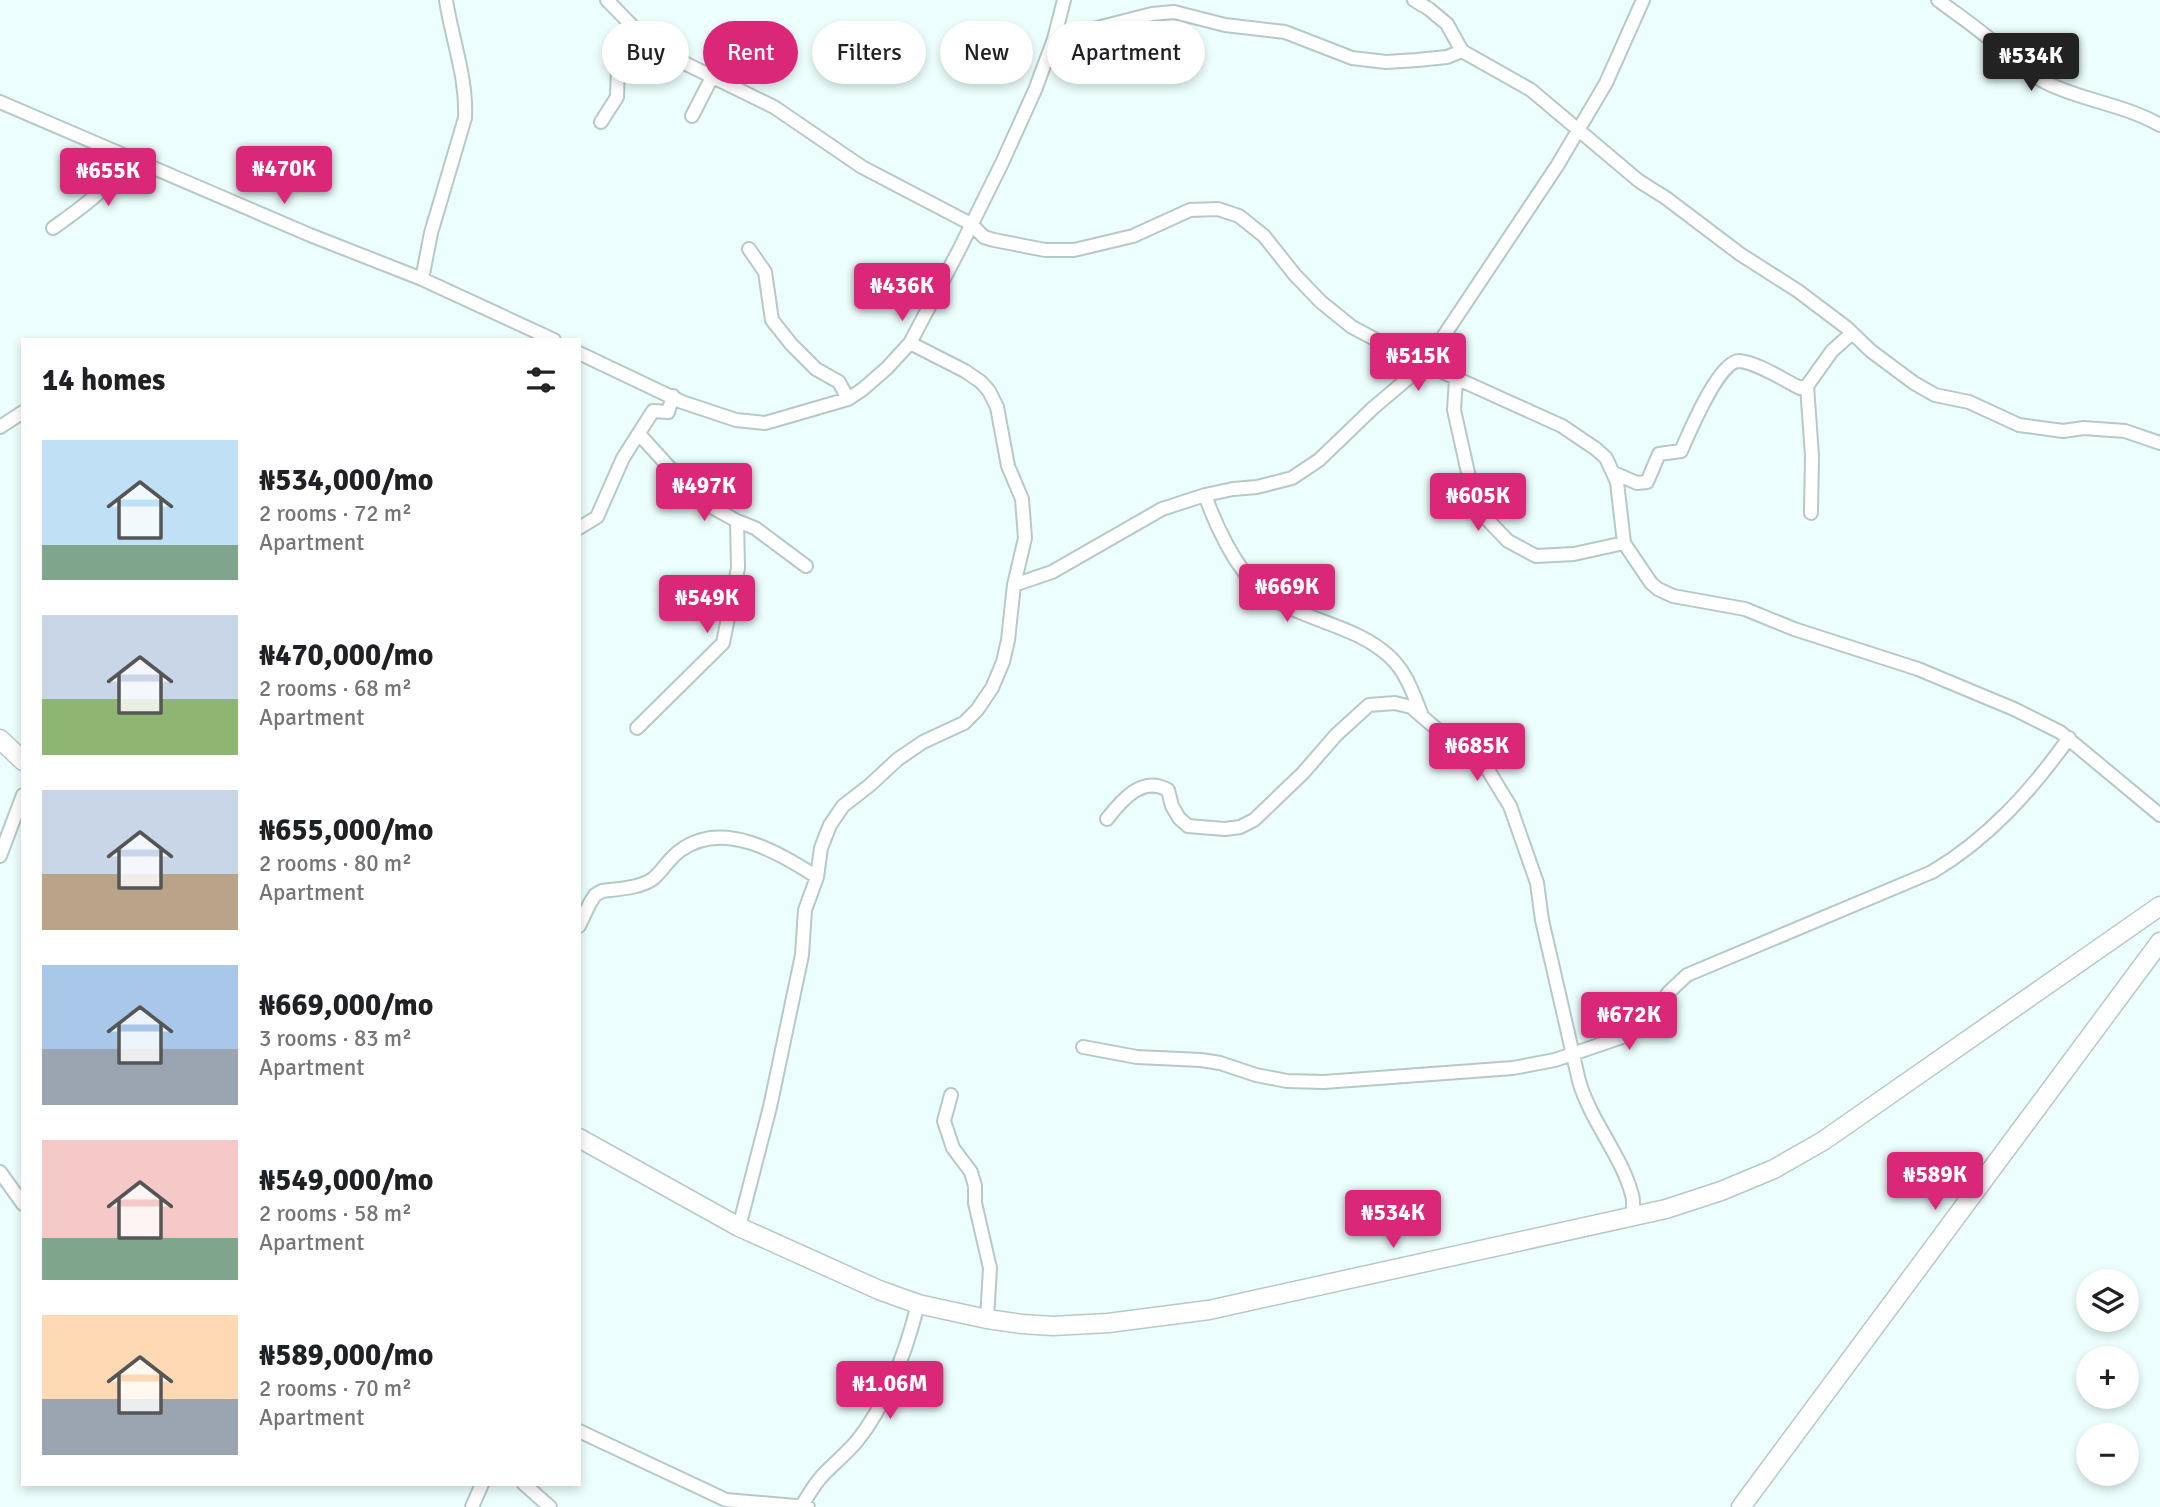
<!DOCTYPE html>
<html lang="en">
<head>
<meta charset="utf-8">
<style>
	:root { --surface:#fff; --page:#f6f6f6; --text:#202124; --muted:#757577; --accent:#db2777 }
	body { margin:0; font-family:Signika,sans-serif; background:var(--page); color:var(--text); height:100vh; display:flex; flex-direction:column; font-size:26px; white-space:nowrap }
	* { box-sizing:border-box; margin:0 }
	p { font-size:23px; color:var(--muted) }
	.icon { flex:none; width:38px; height:38px; fill:none; stroke:currentColor; stroke-width:2; stroke-linecap:round; stroke-linejoin:round }
	.map { position:relative; flex:1; overflow:hidden }
	.drawer { position:absolute; left:21px; top:338px; width:560px; height:1148px; display:flex; flex-direction:column; background:var(--surface); border-radius:0px; box-shadow:0 4px 10px #0003 }
	.drawer>* { flex:none }
	.banner { position:absolute; left:602px; top:21px; width:665px; height:63px; display:flex; gap:14px }
	.tools { position:absolute; left:2076px; top:1269px; display:grid; gap:14px }
	.tools a { display:grid; place-items:center; width:63px; height:63px; border-radius:50%; background:var(--surface); box-shadow:0 4px 10px #0003; font-size:35px }
	.price { position:absolute; translate:-50% -60px; padding:0 16px; border-radius:7px; background:var(--accent); color:#fff; font-size:23px; line-height:46px; filter:drop-shadow(0 2px 4px #0008) }
	.price::after { content:''; position:absolute; left:50%; top:42px; width:21px; height:16px; margin-left:-10px; background:inherit; clip-path:polygon(0 0,100% 0,50% 100%) }
	.price.selected { background:#222; color:#fff }
	ul { padding:0; list-style:none }
	li { display:flex; align-items:center; gap:21px; height:175px; padding:0 21px }
	li span { display:grid; place-items:center; flex:none; width:196px; height:140px; border-radius:0px; color:#555 }
	li>.icon { margin-inline-start:auto }
	span .icon { width:84px; height:84px; fill:#fffc; stroke-width:1 }
	li b { font-size:30px }
	h2 { display:flex; justify-content:space-between; align-items:center; height:84px; padding:0 21px; font-size:30px }
	.tag { padding:0 24px; border-radius:32px; background:var(--surface); box-shadow:0 4px 10px #0003; font-size:24px; line-height:63px }
	.tag.selected { background:var(--accent); color:#fff }
	.map>svg:first-child { display:block }
</style>
</head>
<body>
<div class="map">
<svg width="2160" height="1507" viewBox="0 0 2160 1507">
	<rect width="100%" height="100%" fill="#edfffd"/>
	<g fill="none" stroke-linecap="round" stroke-linejoin="round">
		<g stroke="#b7c9c7" stroke-width="16">
			<path id="minor" d="M607,0l35,36 26,19 106,52 88,60 109,57 13,13 10,3 51,10h29l59,-14 57,-26 28,-1 21,7 25,20 31,39 26,27 31,25 53,28 157,71 34,23 10,9 11,24 7,61 27,40 7,6 15,7 72,13 49,20 124,40 96,40 46,23 100,83
				M1414,0l15,9 18,15 15,27 69,39 108,91 27,17 74,56 58,37 49,37 24,23 43,32 21,12 34,7 50,23 44,6 21,-3 41,3 35,12
				M1938,0c20,15 41,29 60,46 16,14 32,29 51,38 36,17 76,21 111,41
				M1054,39l98,-25 22,-2 51,13 60,7 67,26 34,4 31,-2 30,-3 15,-6
				M0,102l310,133 112,44 132,61
				M692,116l20,-39
				M601,122l16,-25 1,-31 19,-36
				M53,228c29,-21 57,-39 73,-71
				M749,249l16,23 7,48 19,24 25,25 23,13 9,17
				M422,279l9,-46 34,-115c2,-41 -13,-78 -19,-118
				M579,353l103,49 54,18 29,3 21,-6 62,-18 15,-10 24,-21 23,-25 49,-93 43,-87 33,-73 19,-51 10,-39
				M1456,378l-2,32 19,85 10,20 25,26 28,15 38,-2 50,-11
				M0,427l23,-15
				M639,434l60,66 38,21 18,7 51,38
				M1614,473l23,10 10,-1 12,-28 22,-3c8,-18 38,-90 58,-90 17,1 45,19 61,27l7,-2
				M1205,495c10,29 30,72 53,92 37,34 95,35 132,70 16,15 23,36 31,56
				M1811,513l1,-57 -5,-70 25,-35 20,-18
				M579,528l18,-11 26,-59 30,-47 15,1 5,-16
				M1014,585l38,-13 110,-63 43,-14 28,-6 24,-2 35,-9 27,-18 54,-52 52,-44 132,-198 49,-83 37,-83
				M637,728l86,-85 15,-75 -1,-47
				M1107,819c14,-18 35,-44 61,-29l4,16 7,12 9,8 37,3 15,-2 14,-7 49,-47 33,-38 33,-30 26,-2 16,4 28,24 40,28 9,11 22,36 27,77 5,37 37,161c12,41 43,75 53,114 2,7 1,15 1,22
				M0,856l23,-61
				M579,926l11,-23 5,-8 7,-4c15,-2 40,-3 52,-13 10,-9 16,-21 27,-28 43,-31 98,3 136,27
				M1083,1047l54,10 64,3 19,3 36,12 31,6 37,1 189,-14 42,-8 70,-24 22,-12 22,-32 18,-17 245,-103c56,-33 99,-81 137,-134
				M951,1095l-7,26 9,27 18,24 4,14v17l15,65 -3,51
				M0,1172l23,32
				M739,1227l31,-120 32,-152 3,-45 12,-33 4,-29 9,-23 13,-19 27,-21 28,-26 25,-17 41,-19 13,-13 15,-22 11,-26 5,-22 6,-55 11,-47 -3,-39 -14,-33 -11,-59 -8,-16 -8,-9 -16,-11 -55,-28
				M579,1431l147,69 82,7
				M524,1484l26,23
				M472,1507l10,-23
				M801,1507c6,-10 13,-22 21,-31 11,-12 24,-22 35,-35 31,-39 49,-89 61,-137"/>
		</g>
		<g stroke="#b7c9c7" stroke-width="21">
			<path id="secondary" d="M0,739l23,22
				M579,1138l160,89 140,63 39,14 69,15 35,5 31,2 55,-3 101,-13 457,-101 55,-18 53,-22 49,-28 337,-235
				M1741,1507l419,-565"/>
		</g>
		<use href="#minor" stroke="#fff" stroke-width="12"/>
		<use href="#secondary" stroke="#fff" stroke-width="18"/>
	</g>
</svg>
<div class="tools">
<a><svg class="icon" aria-label="layers" viewBox="0 0 24 24"><path d="M12 4l9 5-9 5-9-5zM3 14l9 5 9-5"/></svg></a>
<a>+</a>
<a>−</a>
</div>
<b class="price selected" style="left:2031px;top:93px">₦534K</b>
<b class="price" style="left:284px;top:206px">₦470K</b>
<b class="price" style="left:108px;top:208px">₦655K</b>
<b class="price" style="left:902px;top:323px">₦436K</b>
<b class="price" style="left:1418px;top:393px">₦515K</b>
<b class="price" style="left:704px;top:523px">₦497K</b>
<b class="price" style="left:1478px;top:533px">₦605K</b>
<b class="price" style="left:1287px;top:624px">₦669K</b>
<b class="price" style="left:707px;top:635px">₦549K</b>
<b class="price" style="left:1477px;top:783px">₦685K</b>
<b class="price" style="left:1629px;top:1052px">₦672K</b>
<b class="price" style="left:1935px;top:1212px">₦589K</b>
<b class="price" style="left:1393px;top:1250px">₦534K</b>
<b class="price" style="left:890px;top:1421px">₦1.06M</b>
<div class="banner">
<a class="tag">Buy</a>
<a class="tag selected">Rent</a>
<a class="tag">Filters</a>
<a class="tag">New</a>
<a class="tag">Apartment</a>
</div>
<section class="drawer">
<h2>14 homes<svg class="icon" aria-label="filters" viewBox="0 0 24 24"><path d="M4 7h16M4 17h16"/><circle cx="9" cy="7" r="2"/><circle cx="15" cy="17" r="2"/></svg></h2>
<ul>
<li><span style="background:linear-gradient(#bfe0f5 75%,#7fa58c 0)"><svg class="icon" aria-label="home" viewBox="0 0 24 24"><path d="M3 11l9-7 9 7M6 9v11h12V9"/></svg></span><div><b>₦534,000/mo</b><p>2 rooms · 72 m²</p><p>Apartment</p></div></li>
<li><span style="background:linear-gradient(#c9d6e8 60%,#8fb573 0)"><svg class="icon" aria-label="home" viewBox="0 0 24 24"><path d="M3 11l9-7 9 7M6 9v11h12V9"/></svg></span><div><b>₦470,000/mo</b><p>2 rooms · 68 m²</p><p>Apartment</p></div></li>
<li><span style="background:linear-gradient(#c9d6e8 60%,#b9a48a 0)"><svg class="icon" aria-label="home" viewBox="0 0 24 24"><path d="M3 11l9-7 9 7M6 9v11h12V9"/></svg></span><div><b>₦655,000/mo</b><p>2 rooms · 80 m²</p><p>Apartment</p></div></li>
<li><span style="background:linear-gradient(#a9c7e8 60%,#9aa5b1 0)"><svg class="icon" aria-label="home" viewBox="0 0 24 24"><path d="M3 11l9-7 9 7M6 9v11h12V9"/></svg></span><div><b>₦669,000/mo</b><p>3 rooms · 83 m²</p><p>Apartment</p></div></li>
<li><span style="background:linear-gradient(#f6c9c9 70%,#7fa58c 0)"><svg class="icon" aria-label="home" viewBox="0 0 24 24"><path d="M3 11l9-7 9 7M6 9v11h12V9"/></svg></span><div><b>₦549,000/mo</b><p>2 rooms · 58 m²</p><p>Apartment</p></div></li>
<li><span style="background:linear-gradient(#ffd9b3 60%,#9aa5b1 0)"><svg class="icon" aria-label="home" viewBox="0 0 24 24"><path d="M3 11l9-7 9 7M6 9v11h12V9"/></svg></span><div><b>₦589,000/mo</b><p>2 rooms · 70 m²</p><p>Apartment</p></div></li>
</ul>
</section>
</div>
</body>
</html>
